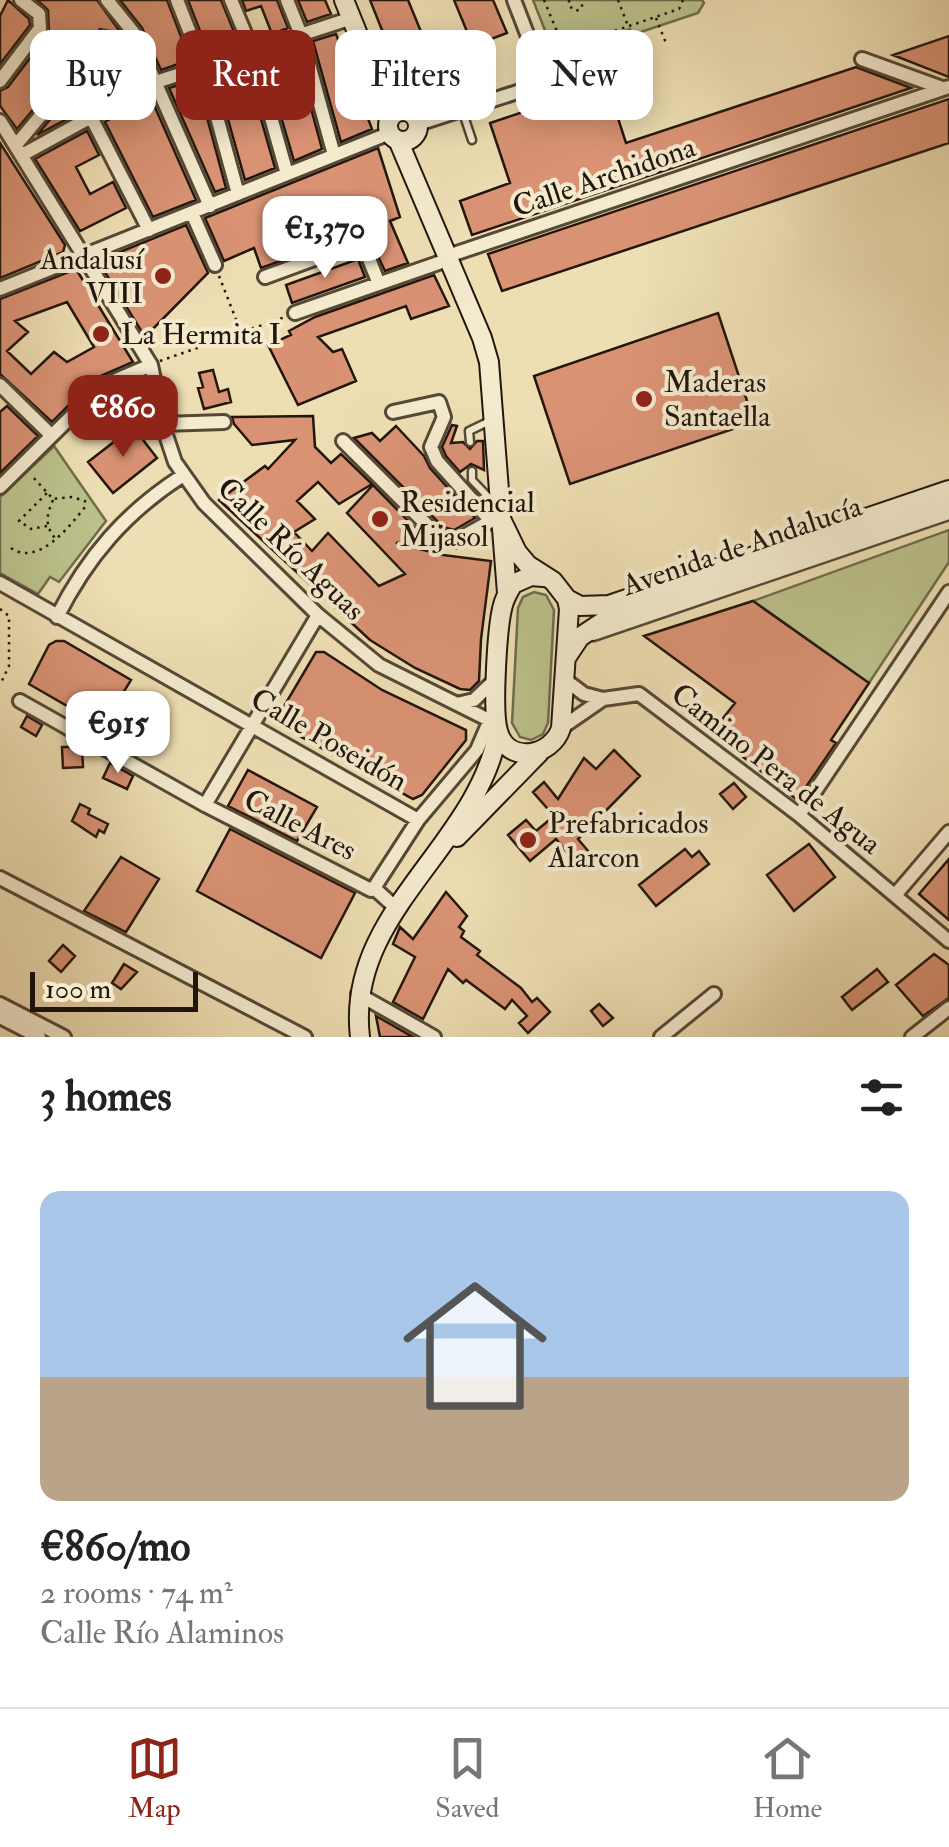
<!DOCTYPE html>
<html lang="en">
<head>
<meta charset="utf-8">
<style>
	:root { --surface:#fff; --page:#f2f2f2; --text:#222; --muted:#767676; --line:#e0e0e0; --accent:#8f2418 }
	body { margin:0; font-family:"IM FELL Double Pica",serif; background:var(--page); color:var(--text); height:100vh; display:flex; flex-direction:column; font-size:38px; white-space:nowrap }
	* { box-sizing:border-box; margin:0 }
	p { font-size:32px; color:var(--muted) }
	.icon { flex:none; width:55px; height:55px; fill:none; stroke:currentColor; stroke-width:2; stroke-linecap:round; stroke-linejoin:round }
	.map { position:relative; height:1037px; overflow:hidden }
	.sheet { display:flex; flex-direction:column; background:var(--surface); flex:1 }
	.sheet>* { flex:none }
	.guide { position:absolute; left:30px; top:30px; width:890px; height:90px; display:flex; gap:20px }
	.scale { position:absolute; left:30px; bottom:25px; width:168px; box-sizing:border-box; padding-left:10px; border:5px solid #22160c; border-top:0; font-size:28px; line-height:35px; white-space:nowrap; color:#22160c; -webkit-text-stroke:8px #f4eace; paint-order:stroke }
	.price { position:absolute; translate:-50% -85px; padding:0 22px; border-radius:20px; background:#fff; color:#222; font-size:32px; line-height:65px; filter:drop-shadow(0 2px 5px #0008) }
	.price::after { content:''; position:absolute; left:50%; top:60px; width:30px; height:22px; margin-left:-15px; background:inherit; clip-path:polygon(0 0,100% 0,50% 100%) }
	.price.current { background:var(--accent); color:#fff }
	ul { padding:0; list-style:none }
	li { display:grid; align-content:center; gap:20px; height:530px; padding:0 40px }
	li span { display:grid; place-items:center; height:310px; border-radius:20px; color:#555 }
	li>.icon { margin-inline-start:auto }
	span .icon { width:180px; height:180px; fill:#fffc; stroke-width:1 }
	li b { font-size:42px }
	h2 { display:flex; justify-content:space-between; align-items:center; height:120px; padding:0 40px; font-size:42px }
	.chip { padding:0 35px; border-radius:20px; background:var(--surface); box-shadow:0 5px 25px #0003; font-size:35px; line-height:90px }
	.chip.current { background:var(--accent); color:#fff }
	.menu { display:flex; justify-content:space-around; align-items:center; height:140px; border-top:2px solid var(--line); background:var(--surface); font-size:28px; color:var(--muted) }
	.menu a { display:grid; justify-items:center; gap:5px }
	.menu .current { color:var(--accent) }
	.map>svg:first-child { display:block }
</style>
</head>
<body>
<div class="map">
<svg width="949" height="1037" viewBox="0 0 949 1037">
	<rect width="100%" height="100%" fill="#eedeb3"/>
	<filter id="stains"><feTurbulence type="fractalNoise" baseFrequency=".002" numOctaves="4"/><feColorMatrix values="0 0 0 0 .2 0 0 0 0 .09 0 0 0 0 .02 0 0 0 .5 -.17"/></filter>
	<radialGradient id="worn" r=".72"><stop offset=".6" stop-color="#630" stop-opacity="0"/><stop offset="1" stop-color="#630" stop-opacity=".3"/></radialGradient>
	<path fill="#bbc18b" stroke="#6e6c4c" stroke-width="2.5" d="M533,0h169l2,3 -6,10 -66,22 -2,-6 -17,6 2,6 -51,17 -10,-5z
		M54,446l52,75 -47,61 -9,-5 -12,17 -38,-21v-76z
		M949,530v32l-80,121 -116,-82z
		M534,592l12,3 8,15 -6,113 -5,11 -12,6 -11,-3 -8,-14 6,-115 5,-11z"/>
	<path fill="#d99274" stroke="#22160c" stroke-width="2.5" fill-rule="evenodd" d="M8,0l21,19 1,6 -30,39v-48z
		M37,0h60l27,37 18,41 -36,19 -12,-30 19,-29 -3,-7 -10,-2 -83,100 -17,-23v-15l8,-4 41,-54 -1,-23z
		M120,0h47l23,60 -29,10 -19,-42z
		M188,0h33l18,44 -30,10z
		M242,0h35l11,28 -16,6 -11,-28 -15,5z
		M298,0h27l6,14 -24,8z
		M370,0h38l25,61 -33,14z
		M454,0h39l14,33 -34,13z
		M336,34l36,95 -31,13 -28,-101z
		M949,36v41l-56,-22z
		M245,63l30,105 -30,12 -30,-107z
		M856,67l55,21 -439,147 -12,-34 50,-18 -20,-60 117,-39 19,59z
		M182,84l7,20 13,-5 24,89 -11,4 -46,-104z
		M79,85l10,22 -52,28z
		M305,86l17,63 -28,12 -15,-51 16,-4 -5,-15z
		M150,96l46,104 -43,17 -48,-95z
		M949,99v44l-447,148 -14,-37z
		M87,131l12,24 -23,12 14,27 23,-12 13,26 -46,23 -45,-72z
		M0,143l65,102 -2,7 -63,26z
		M378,148l22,69 -10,4 18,42 -23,8 -19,-40 -105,37 -7,-20 -30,13 -19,-43z
		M186,225l22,48 -63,64 -47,-76z
		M358,259l7,18 -73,26 -6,-18z
		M76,269l57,93 -37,16 -44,44 -52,-48v-75zM67,302l27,45 -27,15 -13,-10 -23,22 -24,-23 21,-19 -13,-11z
		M434,275l15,31 -38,13 -5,-13 -88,31 15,15 9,-3 14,32 -58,24 -30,-60 23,-10 -2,-4 26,-14z
		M718,313l36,109 -184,62 -36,-108z
		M213,370l6,22 9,-3 3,13 -27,7 -6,-21 5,-1 -4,-14z
		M7,406l31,30 -38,37v-61z
		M313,416l2,31 16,16 10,-9 31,30 -33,20 -21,-22 -21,19 18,18 -21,13 18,19 16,-18 51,53 26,-12 -58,-61 26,-28 53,54 -30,4 47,12 48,6 -10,78 -2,42 -9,9 -10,-1 -45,-21 -45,-28 -151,-140 46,-34 3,3 27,-29 -43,5 -18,-21 -2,-7z
		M452,425l5,1 -6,17 12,-1 7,7 7,-8h6l1,29 -13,-6 -11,8 -14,-16 -4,-9z
		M396,426l28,30 6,12 45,50 -21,12 -11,-3 -89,-89 18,-5 8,8z
		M133,427l24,31 -44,35 -25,-31z
		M753,601l116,82 -38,57 5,3 -39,57 -85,-68 23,-29 -91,-67z
		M56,641h8l67,39 -22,36 -33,-19 -7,10 -40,-23 20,-39z
		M316,652h8l58,38 84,40v10l-44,55 -9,4 -133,-74 -3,-7z
		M27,716l15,9 -6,11 -15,-9z
		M116,722l28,17 -9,15 -28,-17z
		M62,747h20l1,20 -20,1z
		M614,750l26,26 -62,63 11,13 -13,11 -20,-24 -26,22 -22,-26 18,-15 10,11 18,-15 -21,-24 11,-10 14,17 26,-41 12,11z
		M110,763l23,13 -6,13 -24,-11z
		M248,770l69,37 -20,34 -69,-35z
		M734,783l12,14 -13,12 -13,-15z
		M80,804l10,5 -2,5 20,10 -4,9 -5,-3 -3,7 -24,-16z
		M230,829l125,64 -34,65 -124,-67z
		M809,844l26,33 -41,34 -27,-36z
		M685,849l7,8 7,-6 10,13 -53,42 -17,-21z
		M121,857l38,22 -33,53 -42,-21z
		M949,859v61l-30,-26z
		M446,892l21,24 -8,11 5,4 -3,6 19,14 -3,4 44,33 11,14 5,-4 13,14 -22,21 -9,-10 8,-7 -15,-16 -7,9 -39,-29 -3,3 -15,-14 -25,50 -30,-17 22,-45 -22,-13 7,-17 13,12z
		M63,945l12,11 -14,16 -12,-11z
		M934,954l15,11v33l-26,18 -27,-31z
		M124,964l13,8 -16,17 -9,-6z
		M877,969l11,13 -36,28 -10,-13z
		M599,1004l14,14 -10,8 -12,-15z
		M376,1016l37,21h-33z"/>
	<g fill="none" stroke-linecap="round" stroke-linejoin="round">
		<g stroke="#554836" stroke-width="11">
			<path id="lane" d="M462,110l10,30
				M470,442l-1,-11 23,-11
				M472,471v9l24,25
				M594,637l355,-121"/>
		</g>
		<g stroke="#554836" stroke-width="18">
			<path id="street" d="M107,0l26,32 77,174
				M177,0l26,66 35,128
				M231,0l21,50 35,124
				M287,0l14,35 33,120
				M514,0l32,83
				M862,59l80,29
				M82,66l21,-28
				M0,81l40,-53 -1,-14 -18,-14
				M91,117l58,113
				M0,121l151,244 13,64 11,33 29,41 114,112 61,50 118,59
				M418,124l186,-60
				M16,145l66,-79 20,46
				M22,155l131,-72 199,-65
				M192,213l23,52
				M445,257l504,-170
				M265,277l90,-33 10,5 14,35
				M0,289l390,-156
				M295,313l152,-53
				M0,385l51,50
				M393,412l46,-10 5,15 -13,30 6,14 54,60 10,-2
				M163,424l61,-2
				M343,441l95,95 17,5 36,-20
				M0,487l102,-101 49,-21
				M0,583l418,237
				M57,617c30,-60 69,-105 125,-141
				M564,679l20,15 19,5
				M20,701l185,104 166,85 3,-2 22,20
				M457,704l17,-4 22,-21
				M561,728l42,-29 36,-5 160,121 150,126
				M205,805l113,-190
				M799,815l150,-223
				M0,878l305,159
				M374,888l44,-68 59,-70 16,-37
				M896,894l53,-62
				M358,994l76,43
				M0,1004l64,33
				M0,1017l39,20
				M661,1037l53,-43
				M912,1037l37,-29"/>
		</g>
		<g stroke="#22160c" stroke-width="22">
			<path id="secondary" d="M344,0l47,116
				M388 126a15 15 0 1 1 30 0a15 15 0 1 1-30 0Z
				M398,140l84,198 7,24 18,231
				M501,519l16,33 11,13 25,16 14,18 2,10 -8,119c-9,29 -54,37 -63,3 -6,-20 -1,-105 5,-126 2,-8 6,-14 10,-21l18,-8 12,1
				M567,599l13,7 29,-1 340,-115
				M566,658l14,-21 21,-14 348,-118
				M457,837l82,-84
				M360,1037c-15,-124 117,-190 138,-305"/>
		</g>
		<path stroke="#22160c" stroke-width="2.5" stroke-dasharray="2.5 5" stroke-linecap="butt" d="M544,0l14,34 21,9 100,-34 4,-9
			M569,0v6l7,5 6,-3v-8
			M618,0l10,26
			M656,18l10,25
			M596,39l5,16
			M219,276l22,56
			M160,361l125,-44
			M53,500c-6,14 -9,25 2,38
			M47,526l-16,3 -12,-8 29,-29
			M11,548c27,19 58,-21 74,-41v-6l-13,-4 -19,2 -21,-23
			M0,609l9,7v50l-9,19"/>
		<use href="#lane" stroke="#f4eace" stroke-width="6"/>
		<use href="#street" stroke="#f4eace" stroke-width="12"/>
		<use href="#secondary" stroke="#f4eace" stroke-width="18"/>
	</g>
	<g fill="#8f2418" stroke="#f4eace" stroke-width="4">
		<circle cx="163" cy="276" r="10"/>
		<circle cx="101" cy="334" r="10"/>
		<circle cx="644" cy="399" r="10"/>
		<circle cx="380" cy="519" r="10"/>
		<circle cx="528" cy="840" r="10"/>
	</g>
	<g text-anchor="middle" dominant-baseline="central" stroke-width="8" stroke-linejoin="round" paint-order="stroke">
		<g font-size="30" fill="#22160c" stroke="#f4eace">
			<text transform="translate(604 177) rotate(-19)">Calle Archidona</text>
			<text transform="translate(742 546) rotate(-19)">Avenida de Andalucía</text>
			<text transform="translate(291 549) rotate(44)">Calle Río Aguas</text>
			<text transform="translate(329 740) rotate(30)">Calle Poseidón</text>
			<text transform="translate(776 769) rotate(38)">Camino Pera de Agua</text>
			<text transform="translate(300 825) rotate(27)">Calle Ares</text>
		</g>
		<g font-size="30" fill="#22160c" stroke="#f4eace" text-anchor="start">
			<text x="143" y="259" text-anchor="end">Andalusí<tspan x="143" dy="34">VIII</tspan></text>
			<text x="121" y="334">La Hermita I</text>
			<text x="664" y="382">Maderas<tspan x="664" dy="34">Santaella</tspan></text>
			<text x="400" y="502">Residencial<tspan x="400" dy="34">Mijasol</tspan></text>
			<text x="548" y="823">Prefabricados<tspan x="548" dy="34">Alarcon</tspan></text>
		</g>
	</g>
	<rect width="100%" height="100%" filter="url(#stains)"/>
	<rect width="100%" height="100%" fill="url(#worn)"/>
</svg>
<div class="scale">100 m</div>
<b class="price" style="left:325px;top:281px">€1,370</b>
<b class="price current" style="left:123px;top:460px">€860</b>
<b class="price" style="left:118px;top:776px">€915</b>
<div class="guide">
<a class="chip">Buy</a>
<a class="chip current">Rent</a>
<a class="chip">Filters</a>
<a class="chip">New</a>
</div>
</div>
<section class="sheet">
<h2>3 homes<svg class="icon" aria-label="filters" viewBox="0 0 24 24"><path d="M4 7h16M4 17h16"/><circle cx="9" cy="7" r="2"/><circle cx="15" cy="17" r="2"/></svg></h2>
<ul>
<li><span style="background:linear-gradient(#a9c7e8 60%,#b9a48a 0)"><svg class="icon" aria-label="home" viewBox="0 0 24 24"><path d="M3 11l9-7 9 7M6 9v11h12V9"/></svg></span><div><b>€860/mo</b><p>2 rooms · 74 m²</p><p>Calle Río Alaminos</p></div></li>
</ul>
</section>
<nav class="menu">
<a class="current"><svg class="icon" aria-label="map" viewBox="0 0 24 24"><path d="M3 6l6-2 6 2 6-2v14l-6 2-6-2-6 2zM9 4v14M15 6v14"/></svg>Map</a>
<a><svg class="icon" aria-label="saved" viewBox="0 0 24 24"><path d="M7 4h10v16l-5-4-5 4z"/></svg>Saved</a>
<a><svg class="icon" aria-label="home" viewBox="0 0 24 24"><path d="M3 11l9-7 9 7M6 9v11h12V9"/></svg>Home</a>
</nav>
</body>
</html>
